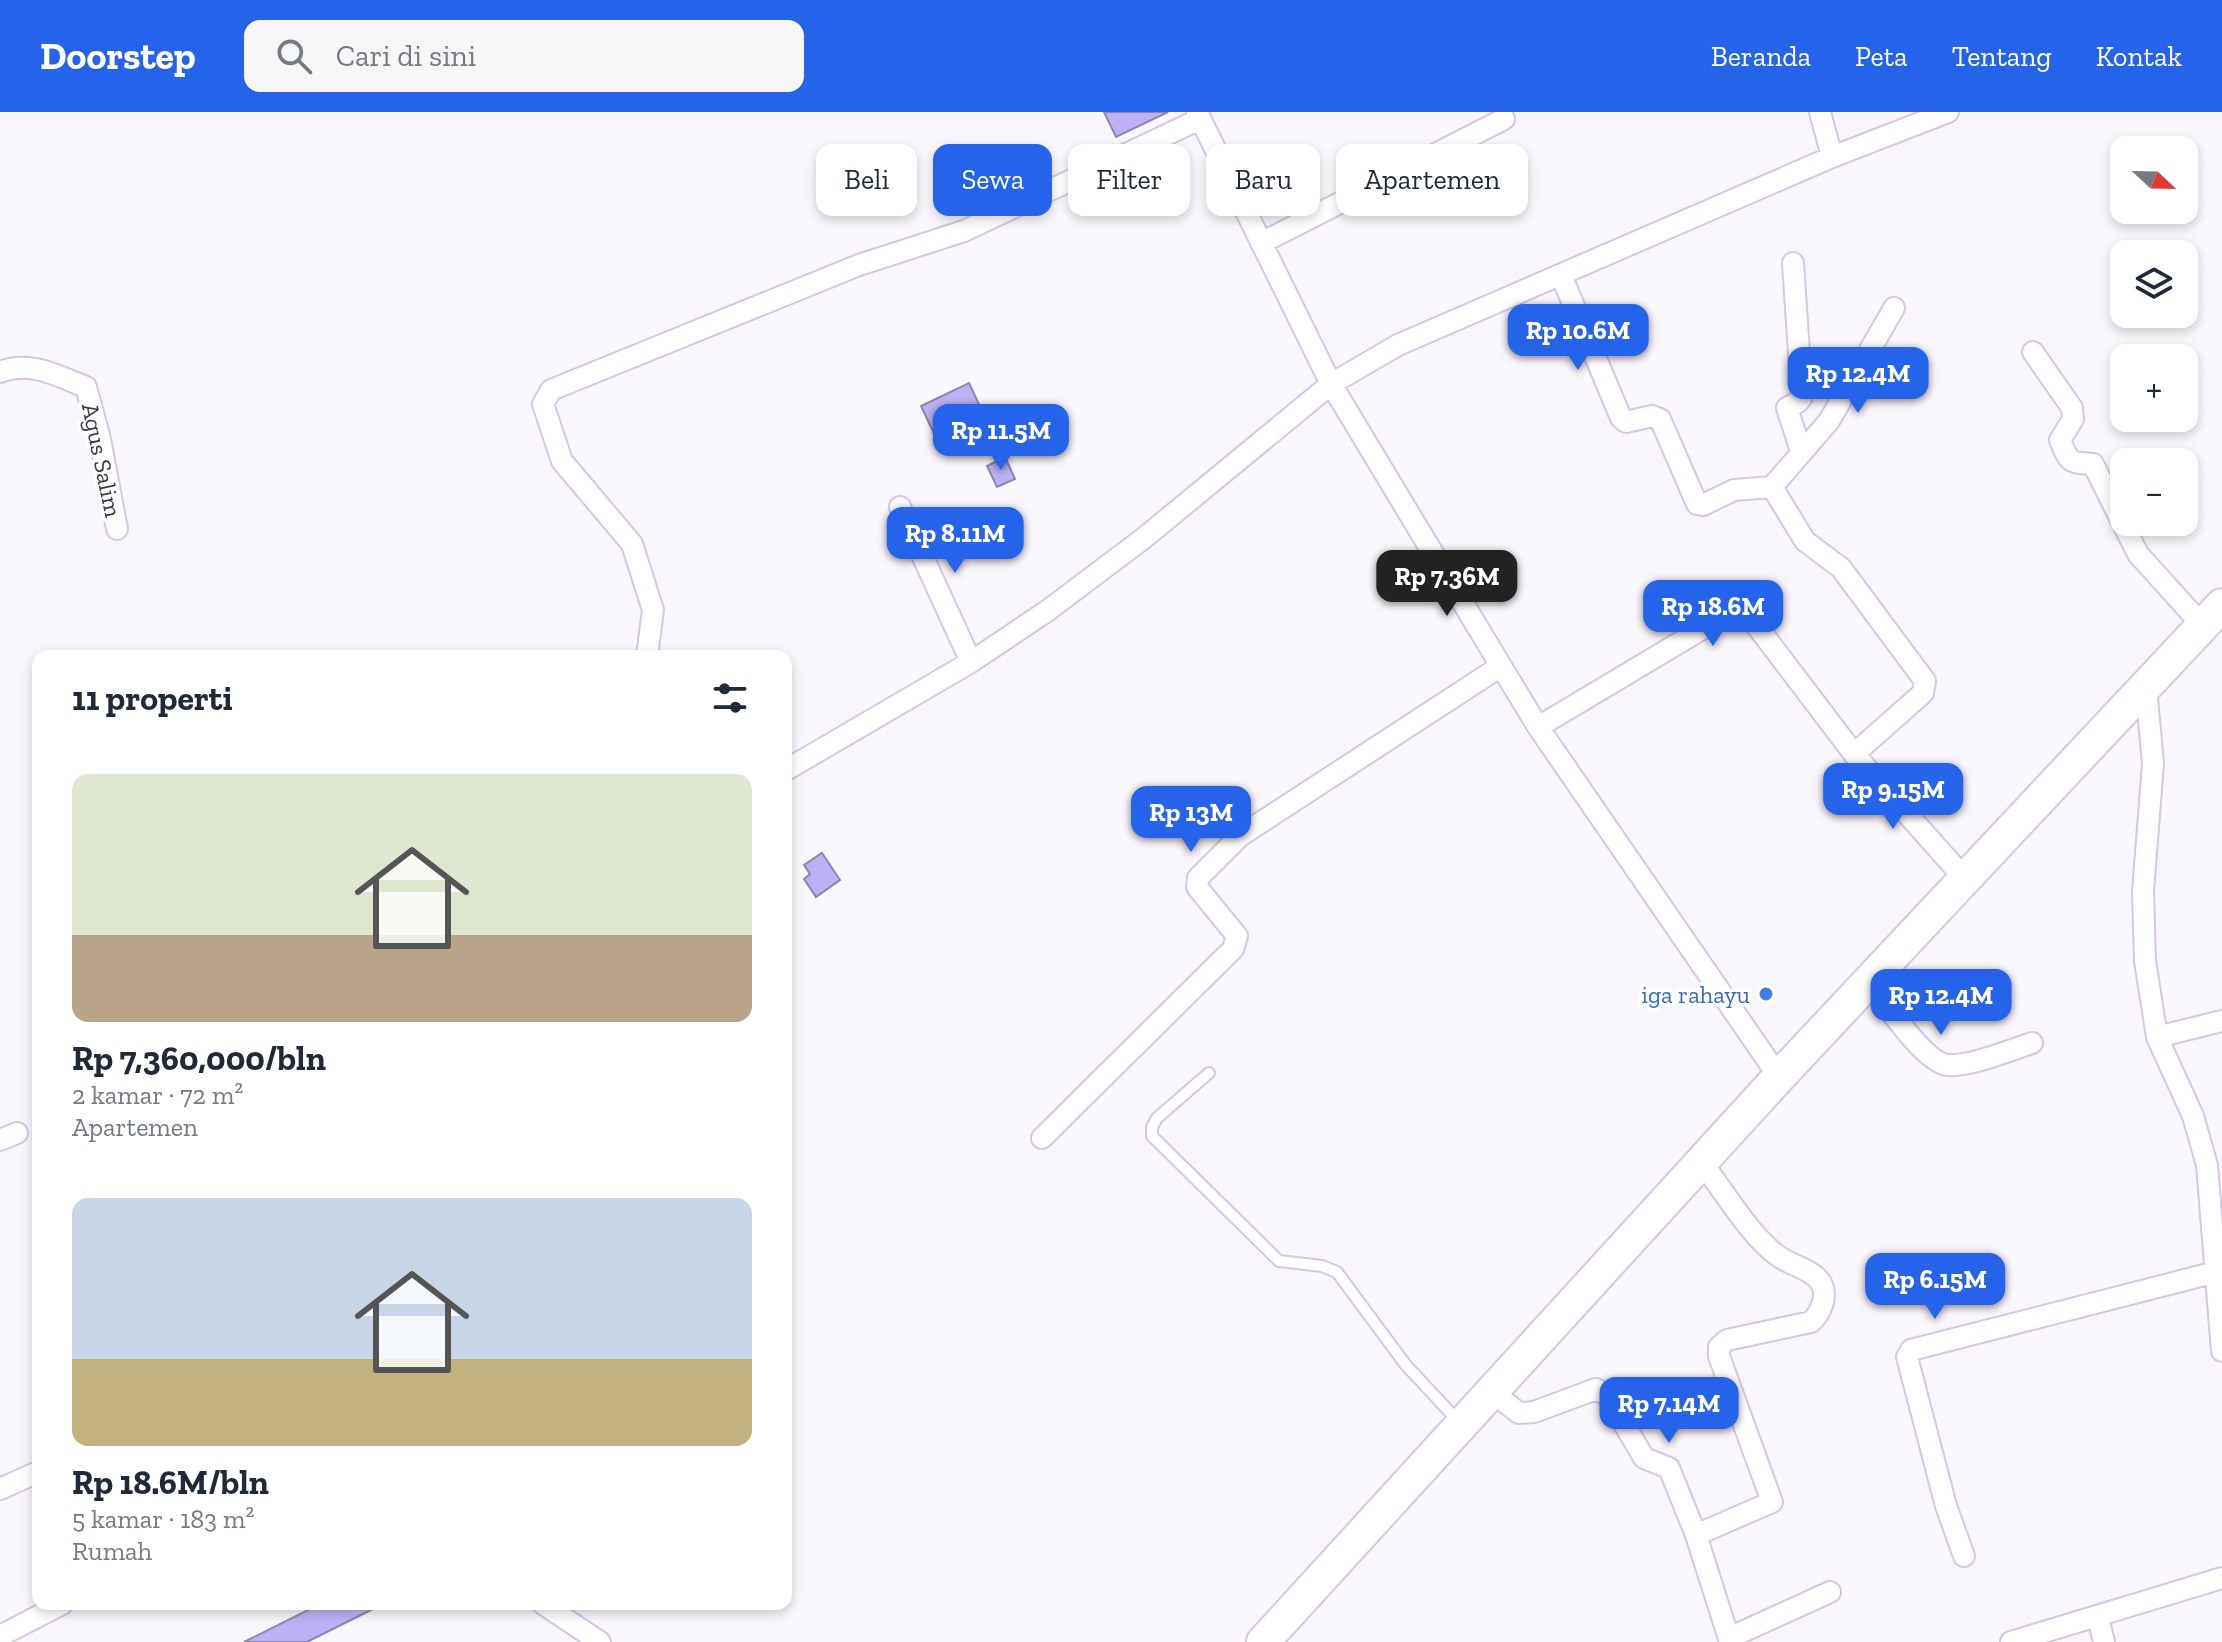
<!DOCTYPE html>
<html lang="id">
<head>
<meta charset="utf-8">
<style>
	:root { --surface:#fff; --page:#f6f6f7; --text:#1f2937; --muted:#747a83; --accent:#2563eb }
	body { margin:0; font-family:"Zilla Slab",serif; background:var(--page); color:var(--text); height:100vh; display:flex; flex-direction:column; font-size:30px; white-space:nowrap }
	* { box-sizing:border-box; margin:0 }
	p { font-size:26px; color:var(--muted) }
	.icon { flex:none; width:44px; height:44px; fill:none; stroke:currentColor; stroke-width:2; stroke-linecap:round; stroke-linejoin:round }
	.map { position:relative; flex:1; overflow:hidden }
	.drawer { position:absolute; left:32px; top:538px; width:760px; height:960px; display:flex; flex-direction:column; background:var(--surface); border-radius:16px; box-shadow:0 4px 12px #0003 }
	.drawer>* { flex:none }
	.guide { position:absolute; left:816px; top:32px; width:760px; height:72px; display:flex; gap:16px }
	.needle { width:52px; rotate:112deg }
	.buttons { position:absolute; left:2110px; top:24px; display:grid; gap:16px }
	.buttons a { display:grid; place-items:center; width:88px; height:88px; border-radius:16px; background:var(--surface); box-shadow:0 4px 12px #0003; font-size:40px }
	.price { position:absolute; translate:-50% -68px; padding:0 18px; border-radius:16px; background:var(--accent); color:#fff; font-size:26px; line-height:52px; filter:drop-shadow(0 2px 4px #0008) }
	.price::after { content:''; position:absolute; left:50%; top:48px; width:24px; height:18px; margin-left:-12px; background:inherit; clip-path:polygon(0 0,100% 0,50% 100%) }
	.price.active { background:#222; color:#fff }
	ul { padding:0; list-style:none }
	li { display:grid; align-content:center; gap:16px; height:424px; padding:0 40px }
	li span { display:grid; place-items:center; height:248px; border-radius:16px; color:#555 }
	li>.icon { margin-inline-start:auto }
	span .icon { width:144px; height:144px; fill:#fffc; stroke-width:1 }
	li b { font-size:34px }
	h2 { display:flex; justify-content:space-between; align-items:center; height:96px; padding:0 40px; font-size:34px }
	.pill { padding:0 28px; border-radius:16px; background:var(--surface); box-shadow:0 4px 12px #0003; font-size:28px; line-height:72px }
	.pill.active { background:var(--accent); color:#fff }
	header { display:flex; align-items:center; gap:48px; box-sizing:border-box; height:112px; padding:0 40px; background:var(--accent); color:#fff }
	header strong { font-size:38px }
	nav { display:flex; gap:44px; margin-inline-start:auto; font-size:28px }
	.search { width:560px; height:72px; background:var(--page); display:flex; align-items:center; gap:20px; box-sizing:border-box; padding:0 28px; border-radius:16px; color:var(--muted); font-size:30px }
	.map>svg:first-child { display:block }
</style>
</head>
<body>
<header>
<strong>Doorstep</strong>
<div class="search"><svg class="icon" aria-label="search" viewBox="0 0 24 24"><circle cx="10" cy="10" r="6"/><path d="M15 15l6 6"/></svg>Cari di sini</div>
<nav><a>Beranda</a><a>Peta</a><a>Tentang</a><a>Kontak</a></nav>
</header>
<div class="map">
<svg width="2222" height="1530" viewBox="0 0 2222 1530">
	<rect width="100%" height="100%" fill="#f9f6fc"/>
	<path fill="#bcb1f6" stroke="#8b88a5" stroke-width="2" d="M1104,0h64l-52,25z
		M969,271l15,32 -48,23 -15,-32z
		M1005,345l10,22 -18,8 -10,-21z
		M985,403l10,19 -25,14 -10,-18z
		M822,741l18,27 -24,17 -12,-18 6,-5 -6,-9z
		M320,1492h63l-76,38h-63z"/>
	<g fill="none" stroke-linecap="round" stroke-linejoin="round">
		<g stroke="#d6c7e5" stroke-width="14">
			<path id="lane" d="M1209,961l-52,45 -5,9v9l127,125 43,5 15,6 68,92 53,57"/>
		</g>
		<g stroke="#d6c7e5" stroke-width="24">
			<path id="street" d="M1197,0l134,272 170,282 37,61 241,350
				M1820,0l12,45
				M1261,131l243,-124
				M1793,151l9,134 -4,5 -11,6 14,43
				M1561,163l60,143 5,4 26,-6 8,3 37,85 6,1 31,-15 38,-3 33,54 36,27 84,113 -2,12 -69,61
				M2033,240l39,56 1,11 -13,21c10,25 10,22 33,24l45,90 65,72
				M0,260c30,-12 58,4 86,15l14,52 17,90
				M1772,375l57,-66 65,-113
				M900,395l71,155
				M647,544l6,-46 -21,-66 -70,-83 -19,-57 8,-14 308,-125 105,-34 236,-112
				M2146,575l7,77 -10,127 2,70 12,76 36,79 14,49 15,186
				M1538,615l186,-111h20l12,9 98,129 111,125
				M786,658l185,-108 76,-51 97,-73 187,-154 67,-39 434,-188 116,-45
				M1868,869c16,20 56,82 80,84 22,2 62,-15 84,-22
				M2157,925l65,-16
				M1042,1026l191,-189 4,-13 -40,-49 1,-9 42,-42 261,-170
				M0,1028l17,-7
				M1492,1280l27,21 15,-1 62,-23 11,6 37,63 25,10 27,67 34,107
				M0,1377l38,-17
				M1696,1423l76,-33 -53,-146v-9l8,-7 84,-18c10,-9 17,-26 10,-39 -7,-13 -31,-18 -43,-27 -28,-20 -54,-65 -76,-93
				M1964,1444l-18,-50 -39,-149 4,-7 305,-78
				M543,1492l57,38
				M2098,1505l6,25
				M0,1524l62,-32
				M1729,1526l101,-46
				M2011,1530l211,-64"/>
		</g>
		<g stroke="#d6c7e5" stroke-width="36">
			<path id="primary" d="M1263,1530l516,-565 443,-472"/>
		</g>
		<use href="#lane" stroke="#fff" stroke-width="10"/>
		<use href="#street" stroke="#fff" stroke-width="20"/>
		<use href="#primary" stroke="#fff" stroke-width="32"/>
	</g>
	<circle fill="#3f7fe0" stroke="#fff" stroke-width="3" cx="1766" cy="882" r="8"/>
	<g text-anchor="middle" dominant-baseline="central" stroke-width="7" stroke-linejoin="round" paint-order="stroke">
		<g font-size="24" fill="#3b3641" stroke="#fff">
			<text transform="translate(102 348) rotate(78)">Agus Salim</text>
		</g>
		<g font-size="24" fill="#366cbe" stroke="#fff" text-anchor="end">
			<text x="1750" y="882">iga rahayu</text>
		</g>
	</g>
</svg>
<div class="buttons">
<a><svg class="needle" viewBox="-14 -14 28 28"><path d="M0-13l5 13h-10z" fill="#e53935"/><path d="M0 13l5-13h-10z" fill="#747a83"/></svg></a>
<a><svg class="icon" aria-label="layers" viewBox="0 0 24 24"><path d="M12 4l9 5-9 5-9-5zM3 14l9 5 9-5"/></svg></a>
<a>+</a>
<a>−</a>
</div>
<b class="price" style="left:1578px;top:260px">Rp 10.6M</b>
<b class="price" style="left:1858px;top:303px">Rp 12.4M</b>
<b class="price" style="left:1001px;top:360px">Rp 11.5M</b>
<b class="price" style="left:955px;top:463px">Rp 8.11M</b>
<b class="price active" style="left:1447px;top:506px">Rp 7.36M</b>
<b class="price" style="left:1713px;top:536px">Rp 18.6M</b>
<b class="price" style="left:1893px;top:719px">Rp 9.15M</b>
<b class="price" style="left:1191px;top:742px">Rp 13M</b>
<b class="price" style="left:1941px;top:925px">Rp 12.4M</b>
<b class="price" style="left:1935px;top:1209px">Rp 6.15M</b>
<b class="price" style="left:1669px;top:1333px">Rp 7.14M</b>
<div class="guide">
<a class="pill">Beli</a>
<a class="pill active">Sewa</a>
<a class="pill">Filter</a>
<a class="pill">Baru</a>
<a class="pill">Apartemen</a>
</div>
<section class="drawer">
<h2>11 properti<svg class="icon" aria-label="filters" viewBox="0 0 24 24"><path d="M4 7h16M4 17h16"/><circle cx="9" cy="7" r="2"/><circle cx="15" cy="17" r="2"/></svg></h2>
<ul>
<li><span style="background:linear-gradient(#dfe7d0 65%,#b9a48a 0)"><svg class="icon" aria-label="home" viewBox="0 0 24 24"><path d="M3 11l9-7 9 7M6 9v11h12V9"/></svg></span><div><b>Rp 7,360,000/bln</b><p>2 kamar · 72 m²</p><p>Apartemen</p></div></li>
<li><span style="background:linear-gradient(#c9d6e8 65%,#c2b280 0)"><svg class="icon" aria-label="home" viewBox="0 0 24 24"><path d="M3 11l9-7 9 7M6 9v11h12V9"/></svg></span><div><b>Rp 18.6M/bln</b><p>5 kamar · 183 m²</p><p>Rumah</p></div></li>
</ul>
</section>
</div>
</body>
</html>
